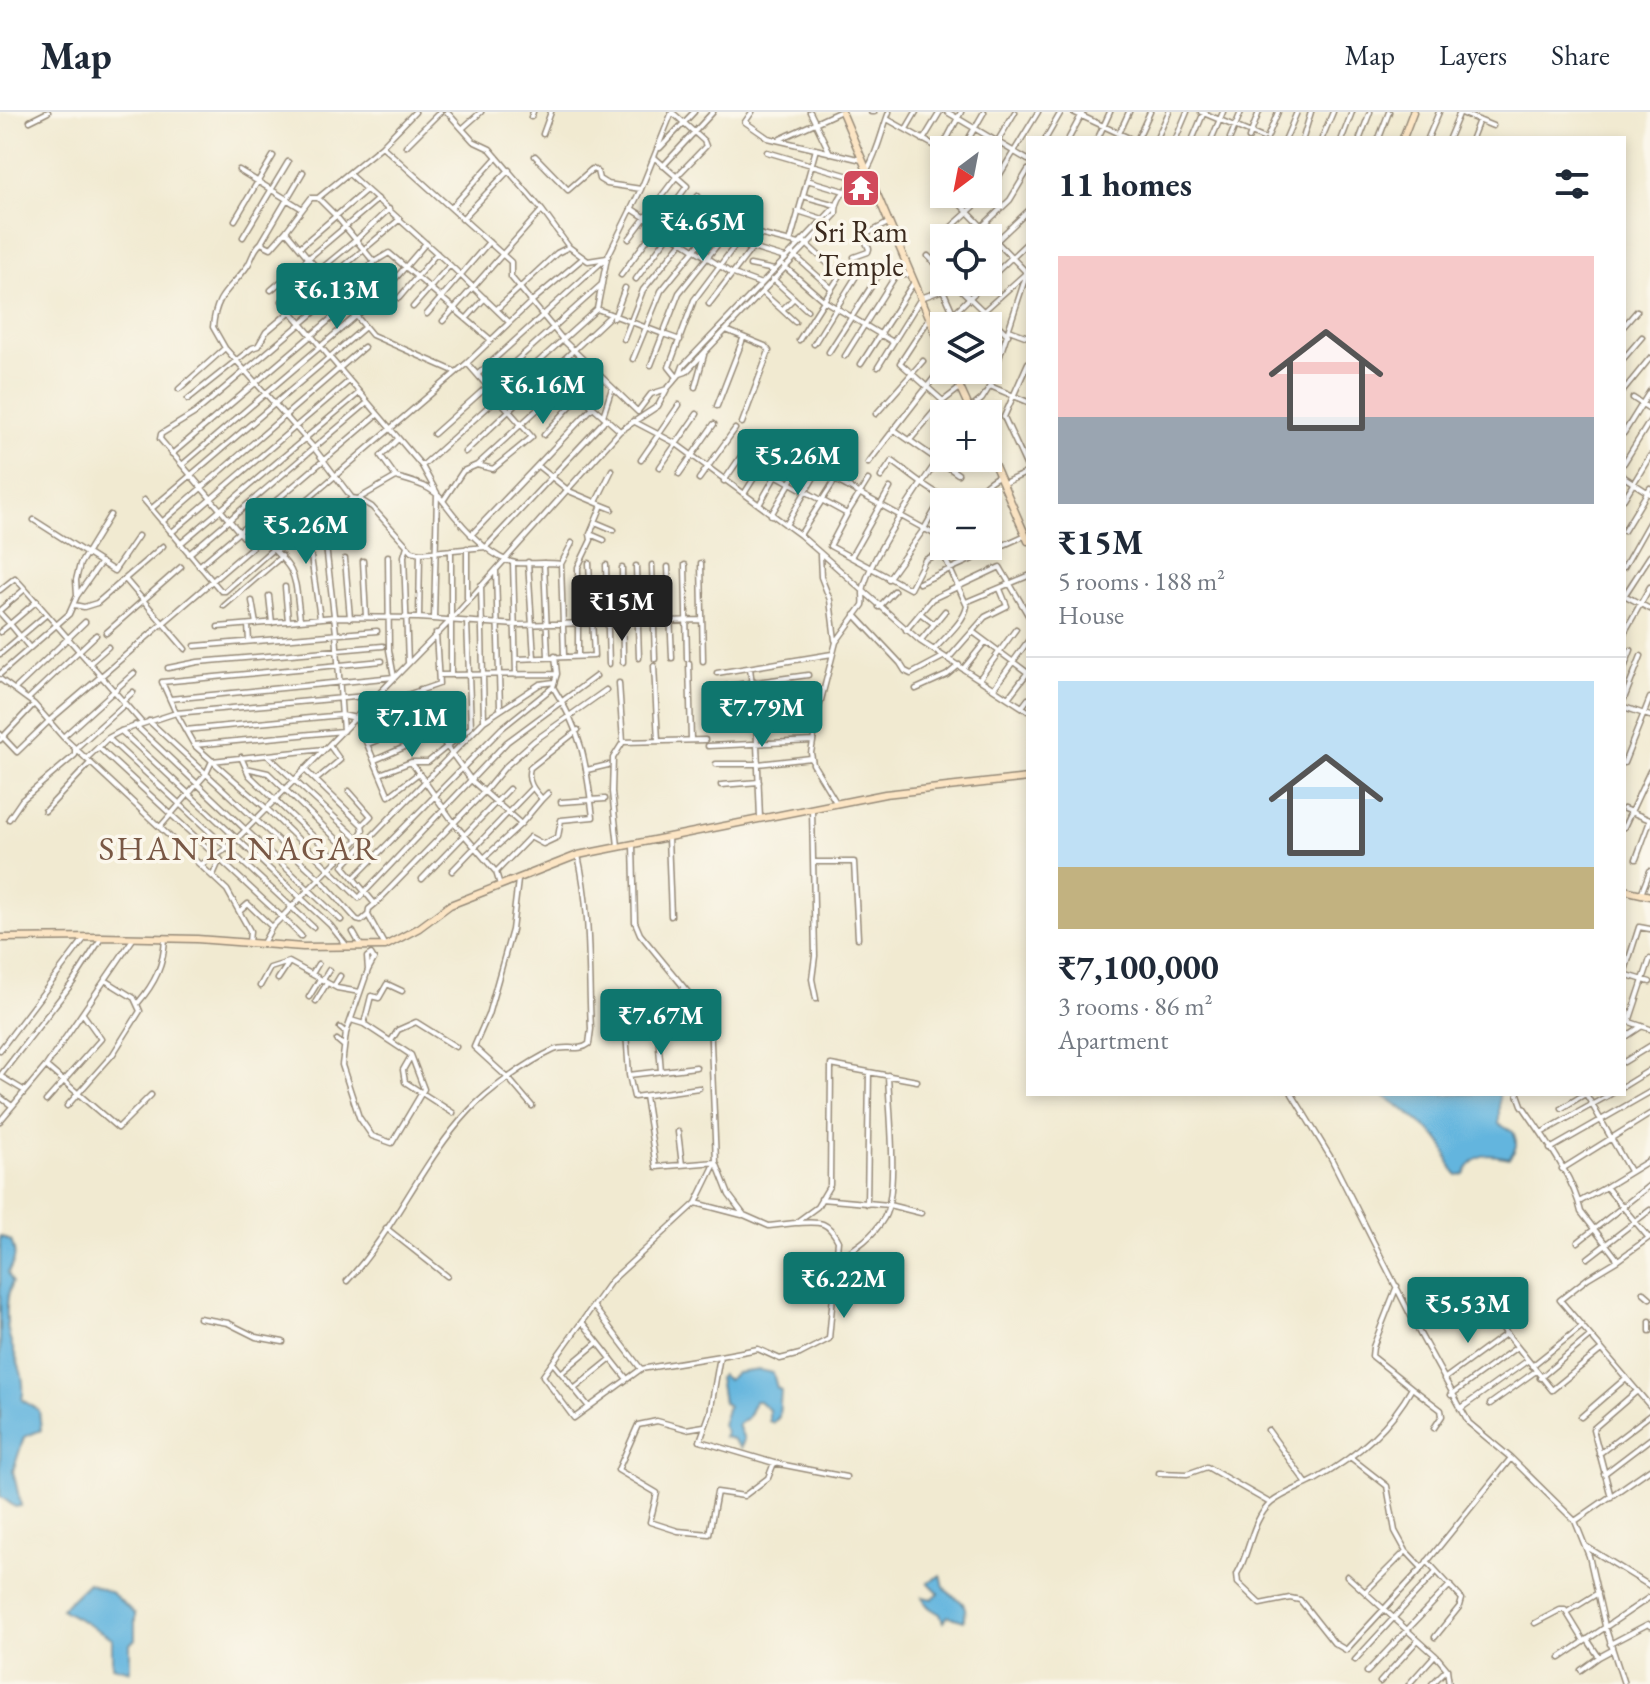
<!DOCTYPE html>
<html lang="en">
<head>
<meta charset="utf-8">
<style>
	:root { --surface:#fff; --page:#f6f6f7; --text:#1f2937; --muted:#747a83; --line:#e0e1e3; --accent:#0f766e }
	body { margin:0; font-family:"EB Garamond",serif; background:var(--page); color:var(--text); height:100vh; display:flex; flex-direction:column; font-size:30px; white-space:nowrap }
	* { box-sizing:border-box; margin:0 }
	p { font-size:26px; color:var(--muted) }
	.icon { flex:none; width:44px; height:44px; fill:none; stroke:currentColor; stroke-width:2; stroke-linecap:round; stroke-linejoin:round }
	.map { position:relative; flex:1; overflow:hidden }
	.drawer { position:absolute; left:1026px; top:24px; width:600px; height:960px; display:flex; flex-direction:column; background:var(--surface); border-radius:0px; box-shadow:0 4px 12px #0003 }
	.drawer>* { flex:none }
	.needle { width:52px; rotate:212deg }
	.buttons { position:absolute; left:930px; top:24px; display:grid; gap:16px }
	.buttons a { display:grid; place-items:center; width:72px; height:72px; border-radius:0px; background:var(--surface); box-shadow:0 4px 12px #0003; font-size:40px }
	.price { position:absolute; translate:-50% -68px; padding:0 18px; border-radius:8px; background:var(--accent); color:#fff; font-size:26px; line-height:52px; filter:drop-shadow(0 2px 4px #0008) }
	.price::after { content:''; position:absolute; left:50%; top:48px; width:24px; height:18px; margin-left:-12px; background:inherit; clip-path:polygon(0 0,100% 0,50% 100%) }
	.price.current { background:#222; color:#fff }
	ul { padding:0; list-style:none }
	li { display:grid; align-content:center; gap:16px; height:424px; padding:0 32px }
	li+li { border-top:2px solid var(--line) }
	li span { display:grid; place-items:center; height:248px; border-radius:0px; color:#555 }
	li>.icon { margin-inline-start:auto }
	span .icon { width:144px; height:144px; fill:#fffc; stroke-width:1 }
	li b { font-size:34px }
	h2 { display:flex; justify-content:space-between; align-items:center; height:96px; padding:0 32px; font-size:34px }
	header { display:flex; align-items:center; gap:48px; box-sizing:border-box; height:112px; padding:0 40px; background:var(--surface); border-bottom:2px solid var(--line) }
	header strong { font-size:38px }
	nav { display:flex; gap:44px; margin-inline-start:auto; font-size:28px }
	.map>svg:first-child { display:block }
</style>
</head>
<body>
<header>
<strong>Map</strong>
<nav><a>Map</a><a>Layers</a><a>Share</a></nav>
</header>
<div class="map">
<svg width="1650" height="1572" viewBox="0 0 1650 1572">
	<rect width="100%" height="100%" fill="#fbf7ec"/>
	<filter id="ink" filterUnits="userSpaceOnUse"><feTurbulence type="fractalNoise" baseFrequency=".0125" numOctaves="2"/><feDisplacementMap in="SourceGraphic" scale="16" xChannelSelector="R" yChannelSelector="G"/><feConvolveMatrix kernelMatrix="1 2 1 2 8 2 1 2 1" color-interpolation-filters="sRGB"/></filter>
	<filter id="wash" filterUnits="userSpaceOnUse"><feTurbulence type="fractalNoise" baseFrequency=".006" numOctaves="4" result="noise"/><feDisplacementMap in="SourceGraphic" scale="32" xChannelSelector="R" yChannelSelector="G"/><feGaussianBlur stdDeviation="1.8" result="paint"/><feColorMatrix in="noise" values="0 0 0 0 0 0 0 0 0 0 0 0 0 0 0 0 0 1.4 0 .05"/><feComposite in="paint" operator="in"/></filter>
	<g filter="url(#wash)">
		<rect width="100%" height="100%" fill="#f1ead1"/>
		<path fill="#63b5de" stroke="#4f707e" stroke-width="2" d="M1380,982h119v30l14,8c5,11 4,17 -4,26 -23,-5 -33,-6 -45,16l-7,1c-10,-10 -9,-24 -17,-34 -12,-14 -44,-38 -60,-47z
			M0,1124l11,5c6,14 4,19 -3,32l4,9c-6,14 -7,41 -2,57 6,22 17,37 12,61l17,10 2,20 -17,7 -11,34 8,35 -6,1 -15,-11z
			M760,1258l13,3 4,15 4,2 -2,27 -6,6 -4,-2v-11l-10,-9h-4l-7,16 -10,8 6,14 -3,9 -8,-9 -9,-2 2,-5 -4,-7 6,-19 -5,-4 -4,-24 2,-3 7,5 8,-7z
			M941,1463c2,4 1,9 4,13 6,12 26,9 19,33l-16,-5 -5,6 -3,-8c-8,-5 -14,-6 -17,-17l9,2 7,-6 -11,-11z
			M88,1471l24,10 23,21v25l-5,5v27l-18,-5v-28l-51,-29z"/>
	</g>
	<g filter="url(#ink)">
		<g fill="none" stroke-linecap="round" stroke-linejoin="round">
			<g stroke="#968a78" stroke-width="7">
				<path id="street" d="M415,0l-33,34 -64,52h-7l-25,33 86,104 84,37
					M447,0l26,29 17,8 52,61 27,37 19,14 19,-3
					M752,0l-7,10 23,16 94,22
					M810,0l20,41
					M871,0h3
					M947,0l81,48
					M1073,0l56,26
					M1201,0l62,26
					M1459,0l34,14
					M531,5l2,-5
					M887,7l57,32
					M30,9l18,-9
					M463,16l18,-16
					M906,17l10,-17
					M543,22l8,-22
					M1046,26l15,-26
					M1069,26l14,-26
					M1098,26l12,-26
					M1117,26l12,-26
					M1138,26l12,-26
					M1157,26l12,-26
					M1176,26l11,-26
					M1193,26l11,-26
					M1212,26l11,-26
					M1230,26l11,-26
					M1249,26l10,-26
					M1267,26l11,-26
					M1286,26l11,-26
					M1303,26l8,-26
					M1322,26l11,-26
					M1342,26l10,-26
					M1360,26l10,-26
					M1379,26l10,-26
					M1428,26l11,-26
					M1449,26l11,-26
					M1472,26l7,-18
					M778,28l61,-28
					M923,28l17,-28
					M382,34l129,116v15l53,64 74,71
					M406,34l34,-34
					M660,36l34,-36
					M941,38l20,-38
					M962,38l22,-38
					M767,40l89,26
					M535,44l33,34 24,-21 5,2 2,8 8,5 34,5
					M988,45l27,-45
					M663,54l50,-54
					M239,58l62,38
					M303,60l-42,71c-8,7 -8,14 -13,22 -17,25 -32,27 -35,62l12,21 89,100 38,50
					M349,62l101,91 59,57
					M807,68l37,11
					M988,82l50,-82
					M803,84l33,9
					M318,86l19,19 37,45
					M958,90l69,71
					M451,96l46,-51
					M389,97l-33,31 -74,61 140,165 15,27 -3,126
					M632,97l99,64 30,11
					M798,99l25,8
					M462,107l47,-49
					M235,108l38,-64
					M243,125l45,-75
					M939,126l49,-44
					M970,126l40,-38 18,-30
					M629,127l47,-62 30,-31 -2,-5 -32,-29
					M802,128l38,35
					M790,130l26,-93
					M261,131l10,5 15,-17
					M300,135l66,-57
					M988,137l40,-38
					M794,143l37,33
					M928,144l16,16
					M854,145l14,-5 1,-3 -6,-13 25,-13
					M750,153l24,5
					M784,154l39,34 70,42
					M621,163l66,-89 -32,-28
					M636,167l62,-83
					M773,167l34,31
					M988,168l40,-38
					M953,170l55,53
					M271,178l107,-91
					M943,178l16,36
					M762,180l20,18
					M399,186l38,-45
					M794,186l-12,12 13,12
					M709,192l43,-56 33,10
					M413,195l37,-42
					M497,197l60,-56 12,-6
					M597,197l66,25 16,-41 55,-69
					M954,201l32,-31
					M427,202l62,-72
					M614,206l11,-30
					M466,207l19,-21
					M929,207l-29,44 43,38
					M443,209l99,-111
					M967,214l58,-52
					M1624,214l13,-15
					M726,218l39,16 4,5 -27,72
					M1009,218l19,7
					M988,223l9,-8
					M624,227l19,-49 68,-84
					M799,228l47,-74 50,9h14
					M814,232l46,-74
					M829,240l51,-79
					M845,244l51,-81
					M1624,246l18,-21
					M633,247l28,-68 62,-76
					M1028,251l-24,54 24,52
					M861,252l53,-82
					M651,253l12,-31 17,6
					M878,255l43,-69 22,-8 9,-8
					M982,258l8,16 38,16
					M478,262l127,-115
					M680,262l3,-8 152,-159
					M677,265l-8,-10 25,-67 52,-69 53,13
					M567,272l53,47
					M695,275l9,-32
					M179,277l46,-41
					M1624,278l26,-32
					M1633,286l17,11
					M188,287l64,-51 6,-2 8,-14 134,-113
					M717,294l26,-67
					M970,297l12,-10 8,-13 37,-113
					M638,299l13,-17 16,-5
					M876,302l47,-53
					M603,304l9,-28
					M633,309l42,22 125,92 120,106 108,70
					M893,317l65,45
					M1624,321l26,-42
					M434,322l168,-150
					M544,323l55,-60
					M910,328l33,-39 17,-13
					M465,340l144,-135
					M172,342l208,-177
					M742,342l19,13 11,-19
					M641,348l38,-55
					M868,351l76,-98
					M1624,351l26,-42
					M182,353l201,-172 43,-50
					M477,353l110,-101
					M422,354l175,-157 10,-51 34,-69 31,-77
					M538,354l31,25 33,14
					M660,355l37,-53
					M679,362l35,-50
					M396,365l-15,-21 17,-17
					M881,365l11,-16c18,12 56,49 77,37 12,-6 15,-15 30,-22
					M1624,365l26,17
					M699,367l36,-50
					M724,369l24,-35
					M1002,372l26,-12
					M744,382l17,-27 86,47 -17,32 80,43 15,-29 28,-14
					M309,386l9,11 9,21
					M359,387l13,8 40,44 8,2 66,-6 120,-128
					M1624,387l26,-43
					M144,388l77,91h4l48,-42
					M443,389c15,20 45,58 73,62 14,1 30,-1 45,1
					M596,390l16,-32
					M759,393l30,-53
					M151,397l214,-182
					M318,397l26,-6
					M847,402l21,-34
					M771,403l30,-50
					M34,408l80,51 24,-35
					M162,410l202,-175
					M595,410l19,8
					M306,411l14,-10
					M786,413l37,-63
					M1624,419l26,-43
					M171,421l178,-152
					M590,422l14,6
					M934,422l10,-6
					M988,422l5,14
					M471,423l122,-128
					M800,423l35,-55 99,54 33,72c-3,16 -22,31 -33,44
					M262,427c36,33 32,32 38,80
					M180,432l179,-151
					M407,434l-3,10 4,107
					M252,435l-92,-108 1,-5 34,-21 179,-151 15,-9 102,87
					M451,438v125
					M276,440l30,-29 14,95
					M189,442l178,-151
					M820,443l1,22 9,23 5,40
					M851,445l39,-69
					M345,447l5,59
					M363,449l3,56
					M528,450l6,96
					M513,451l3,112
					M544,451l4,94
					M701,451l2,98
					M606,453l3,99
					M652,453l3,94
					M685,453l2,94
					M199,454l178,-151
					M636,454l3,92
					M668,455l4,91
					M1624,455l26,-46
					M622,456l1,94
					M496,459l4,137
					M125,467l60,70
					M888,467l36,-50 18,-31
					M919,471l107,-48
					M481,473l3,136
					M285,475l3,34
					M25,477l117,134
					M0,478l15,-12 10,11 -25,21
					M1624,483l26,14
					M77,484l24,-34
					M269,484l3,27
					M1624,484l26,-40
					M467,486v-50
					M252,489l4,23
					M966,490l62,-26
					M74,493l10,2 13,-4 66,-57
					M224,494l58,-50
					M879,495l15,-16
					M0,501l10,11 27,-23
					M920,501l14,11
					M855,503l45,48 5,8 6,3 32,-17
					M419,506l1,-65
					M248,513l1,16
					M218,515l116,-10 85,1 97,7 186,-5
					M906,518l26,-31 68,-32 28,48
					M0,520l10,-8 19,23
					M973,520l55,41
					M106,521l75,-66
					M1624,521l26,-46
					M920,529l25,-30
					M195,534l182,-15
					M0,542l47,-40
					M578,543v-88l13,-27 -1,-6 12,-29 10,4
					M564,544l-3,-92 11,-21
					M516,547l78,-3 -5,-93
					M948,547l37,-42 22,-11 -7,-17
					M382,549l-220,21 14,31 18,32 73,64 92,89 148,-156 89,-66
					M90,551l18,-16
					M689,551l2,77
					M654,554l4,75
					M168,556l30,-6 185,-16
					M750,556l6,51 4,99
					M964,556l21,-26
					M1624,556l7,-18
					M717,561l115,-19
					M0,562l69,-60 8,-18 -1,-16 4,-16 30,-49
					M439,563l118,-1
					M980,566l36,-49
					M0,567l34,25 29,33 164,153 23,41 -1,12
					M712,576l96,-13
					M994,576l34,-47
					M15,577l70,-67
					M420,577l17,44 34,47 50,44
					M916,577l31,-14 12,-10
					M1008,586l20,-26
					M28,587l68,-64
					M170,587l224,-22 -5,-27 -1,-94
					M1624,587l17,-43
					M123,589l10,-9
					M712,595l95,-17
					M1022,595l6,-8
					M1624,595l26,9
					M369,596l70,-24 -3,-51
					M149,609l171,158 37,41 4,1 7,-6
					M135,613l206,195
					M710,613l109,-17
					M185,618l157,-15 14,3 33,78 30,-23
					M362,618l63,-27
					M121,619l209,194 16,20
					M0,622l17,18 33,-32 417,-357 65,-62 50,-42
					M63,625l71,-64
					M108,626l205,189
					M0,628l34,-36
					M623,630l82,-2
					M368,632l63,-26
					M194,633l149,-14 -7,-98 -10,-87 1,-16 9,-18 16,-14 6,1 38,-22c17,5 36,9 47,24l20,-30 14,-6 16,4 39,-32 -65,-74
					M708,634l105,-5
					M98,635l184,170 76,-78 5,-9 -1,-5 9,-9 -22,-25
					M267,643l91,84
					M241,645l8,18 89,85
					M86,647l22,-21 13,-7 55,-18 201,-18
					M375,648l62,-27
					M411,650l43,61 42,49 4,13
					M1624,651l26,-65
					M716,652h42l53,-6
					M246,656l22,5 80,77
					M304,657l58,56
					M587,658l21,-5
					M380,662l31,-12h17l43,-35 -4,-105
					M316,668l24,-20 -10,-14
					M721,673l38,-3
					M548,681l-6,6c-8,-9 -16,-18 -12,-31l48,-38
					M561,690l44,-3
					M837,692l-24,-40 -2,-11 8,-45 17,-66 27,-37c1,-4 0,-8 0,-12 2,-30 61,-114 81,-141
					M1624,697l26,11
					M812,698l3,146 -3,23 4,20
					M45,699l45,-48
					M9,707l13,-19 53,-45v-6l50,-45
					M160,715l46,-53 6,-13 112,-12
					M1624,715l26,-56
					M668,725l3,79
					M633,733l2,77 5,12 70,85 6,143 13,33 15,20 25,11 26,-3 22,-16 13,-22 1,-120 86,16
					M618,734l-6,-54 1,-34 10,-16 -4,-59
					M484,746l37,-34 21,-25
					M1636,747l14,-38
					M813,750h41l4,76
					M202,752l26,-16 223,-228 169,-189 38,-25 9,-17 13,-15 6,-2 150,-158c-1,-23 21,-30 32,-46 10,-17 14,-38 21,-56
					M343,754l141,-145 56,-37 14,-2
					M344,755l31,37 -6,5 -1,6 17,31
					M452,759l80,-83
					M496,760l34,-35 13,7 15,-7 3,-17 32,-3c-7,-54 -10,-83 -40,-130l4,-13 -2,-18
					M213,763l7,-16
					M354,766l148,-150 51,-41
					M422,767l87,-90
					M518,768l-6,50 -24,85 -14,32 35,32 23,27
					M1641,782l9,-23
					M375,792l110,-113 20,-24 29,-26 72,-51
					M240,799l8,-7 24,23
					M353,820l8,14
					M262,833l10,-18 10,-10 19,19
					M371,842l3,5 -6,11 -1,-13z
					M312,862l6,-10
					M1624,862l15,-47 11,2
					M1624,862l26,8
					M278,867l10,-15
					M323,868l6,-10
					M260,874l10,-18 19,-6 48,26 23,4
					M334,874l6,-10
					M683,876l-3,5 -21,3 -4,3 -31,3 5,73 5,22 65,-9
					M309,885l11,-18
					M655,887l6,72
					M316,889l11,-18
					M138,891c17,-20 26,-38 27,-65
					M351,908l13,4 47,31 13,34 -32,54 -20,-7 -13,-19 -17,-52 4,-32 22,-63
					M1624,908l26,9
					M1629,910l21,-63
					M364,912l7,-28 8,2 8,-14 15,7
					M340,916l6,5
					M1624,926l18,-12
					M337,928l7,6
					M391,929l7,-11 18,-8 40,25
					M0,938l84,-111
					M411,944l-8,14 2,12 48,31
					M1624,950l26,-16
					M46,954l72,62 33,-33
					M629,963l67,-8
					M0,964l73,-94 29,-45
					M0,964l25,15
					M1624,974l26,-16
					M1292,982l39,64 88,174 50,91 42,35 64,63 14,35 16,70 19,58
					M1518,982l4,11c20,30 52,72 59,107l37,48
					M1586,982l44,77
					M645,984l11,71 60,-5
					M0,985l12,9
					M46,989l55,-62 -18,-25
					M67,994l46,-52 27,-43 -6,-13 -29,-18
					M1562,996l23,-14
					M0,1009l46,-55 87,-127
					M678,1020l4,33
					M1541,1021l70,-39
					M1550,1037l100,-57
					M715,1052l-19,39 46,12
					M1562,1057l88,-55
					M1606,1075l44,-27
					M821,1087l68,6 32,8
					M1579,1090l27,-15 42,50
					M696,1091l-85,78 -68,95 31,42 67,-49 79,-13 -10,57 -10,28 74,22 72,14
					M867,1092l2,-132
					M386,1116l61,48
					M1650,1125l-32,23 -30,18 -28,22 90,106
					M1578,1130l72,-57
					M1588,1146l62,-48
					M838,1147c19,-12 35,-22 46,-41 15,-26 5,-110 4,-143
					M347,1169c48,-51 74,-119 122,-170 19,-21 59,-49 85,-61 11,-5 25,2 35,-6l2,-15c-3,-58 0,-117 -13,-174
					M1397,1174l-24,61 -1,9 40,32c-22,40 -58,70 -97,92 -13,7 -32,13 -44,23 -20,17 -21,50 -34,71l1,9 22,21 30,-6 10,2 34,43 12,7 76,-82 89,-110
					M1643,1180l7,6
					M594,1195l47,62
					M199,1206l29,5 28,14 27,5
					M1650,1209v10
					M582,1210l45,57
					M1499,1212l53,66 49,-40
					M720,1244l38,-7 22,10 20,-5 29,-15 9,-98c-11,-22 -20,-19 -42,-18
					M553,1251l36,44
					M1532,1254l49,-39
					M561,1261l37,-31
					M1540,1266l50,-42
					M1444,1267l63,-46
					M1412,1276l29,22 1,6 -8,12
					M574,1277l37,-30
					M1451,1283l66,-48
					M1490,1292l46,-33
					M1460,1297l67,-48
					M1581,1305l45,-39
					M704,1314l-18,3 -29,-8 -19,4 -20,45 39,23 -7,29 28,9 31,3 8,-42 27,4 24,-18 6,-15
					M1268,1318l39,54
					M1599,1342l51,-39
					M1350,1345l37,29 8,45 11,20 16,17
					M1159,1361l28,1 20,-7 63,36
					M1604,1362l46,-35
					M1611,1385l-18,-68 44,-38
					M1575,1409l75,-52
					M1587,1435l63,39
					M1427,1449l35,38 -2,7 -25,31
					M1347,1464l90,81 10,12 2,15
					M1365,1480l41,-41
					M1569,1499l29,-18
					M1535,1511l25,-13h5l19,31
					M1587,1527l12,18 13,-7
					M1610,1532l38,-20 2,2
					M1560,1546l90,-61
					M1355,1548l81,-88
					M1581,1558l18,-13
					M1367,1560l83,-87
					M1380,1570l38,-42
					M1409,1572l26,-29
					M1432,1572l15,-15"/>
			</g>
			<g stroke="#968a78" stroke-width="9">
				<path id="secondary" d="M842,0l102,240
					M1403,26l10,-26
					M952,258l20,44
					M988,338l40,91
					M1624,778l26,6
					M0,826l102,-1 95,2 106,8 82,-1 34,-18 31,-23 128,-50 307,-61 143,-16"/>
			</g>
			<use href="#street" stroke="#fff" stroke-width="4"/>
			<use href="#secondary" stroke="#fce5c4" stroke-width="6"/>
		</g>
	</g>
	<defs>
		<g id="temple-square" transform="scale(2)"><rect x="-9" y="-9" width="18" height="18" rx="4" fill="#d1495b" stroke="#fbf7ec"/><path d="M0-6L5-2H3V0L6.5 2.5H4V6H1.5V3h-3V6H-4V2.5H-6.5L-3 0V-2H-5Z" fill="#fff"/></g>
	</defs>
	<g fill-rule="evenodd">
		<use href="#temple-square" x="861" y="76"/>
	</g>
	<g text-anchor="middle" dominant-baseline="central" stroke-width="7" stroke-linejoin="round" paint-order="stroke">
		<g font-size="30" fill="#3b2a1e" stroke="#fbf7ec">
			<text x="861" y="119">Sri Ram<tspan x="861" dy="34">Temple</tspan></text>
		</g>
		<g font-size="34" letter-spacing="2" fill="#795845" stroke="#fbf7ec">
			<text x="239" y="736">SHANTI NAGAR</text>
		</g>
	</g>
</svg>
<div class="buttons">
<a><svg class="needle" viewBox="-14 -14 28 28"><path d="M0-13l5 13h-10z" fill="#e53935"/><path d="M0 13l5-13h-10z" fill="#747a83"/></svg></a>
<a><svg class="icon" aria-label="locate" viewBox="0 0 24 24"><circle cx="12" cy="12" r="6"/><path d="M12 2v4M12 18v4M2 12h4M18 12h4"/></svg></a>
<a><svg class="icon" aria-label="layers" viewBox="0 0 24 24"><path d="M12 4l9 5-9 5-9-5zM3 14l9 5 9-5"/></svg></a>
<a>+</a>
<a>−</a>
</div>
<b class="price" style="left:703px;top:151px">₹4.65M</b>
<b class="price" style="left:337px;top:219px">₹6.13M</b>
<b class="price" style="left:543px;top:314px">₹6.16M</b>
<b class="price" style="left:798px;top:385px">₹5.26M</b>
<b class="price" style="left:306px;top:454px">₹5.26M</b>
<b class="price current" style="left:622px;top:531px">₹15M</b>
<b class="price" style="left:762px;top:637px">₹7.79M</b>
<b class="price" style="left:412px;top:647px">₹7.1M</b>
<b class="price" style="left:661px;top:945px">₹7.67M</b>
<b class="price" style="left:844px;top:1208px">₹6.22M</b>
<b class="price" style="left:1468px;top:1233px">₹5.53M</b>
<section class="drawer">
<h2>11 homes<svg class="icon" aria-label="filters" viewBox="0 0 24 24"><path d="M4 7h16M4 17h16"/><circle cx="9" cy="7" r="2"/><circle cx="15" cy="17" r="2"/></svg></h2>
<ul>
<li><span style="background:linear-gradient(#f6c9c9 65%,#9aa5b1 0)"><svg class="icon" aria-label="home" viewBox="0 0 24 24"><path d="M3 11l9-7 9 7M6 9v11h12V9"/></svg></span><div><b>₹15M</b><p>5 rooms · 188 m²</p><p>House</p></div></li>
<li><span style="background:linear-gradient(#bfe0f5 75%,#c2b280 0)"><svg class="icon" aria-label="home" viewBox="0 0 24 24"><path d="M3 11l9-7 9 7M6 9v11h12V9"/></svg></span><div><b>₹7,100,000</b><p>3 rooms · 86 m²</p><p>Apartment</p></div></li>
</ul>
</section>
</div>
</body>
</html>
